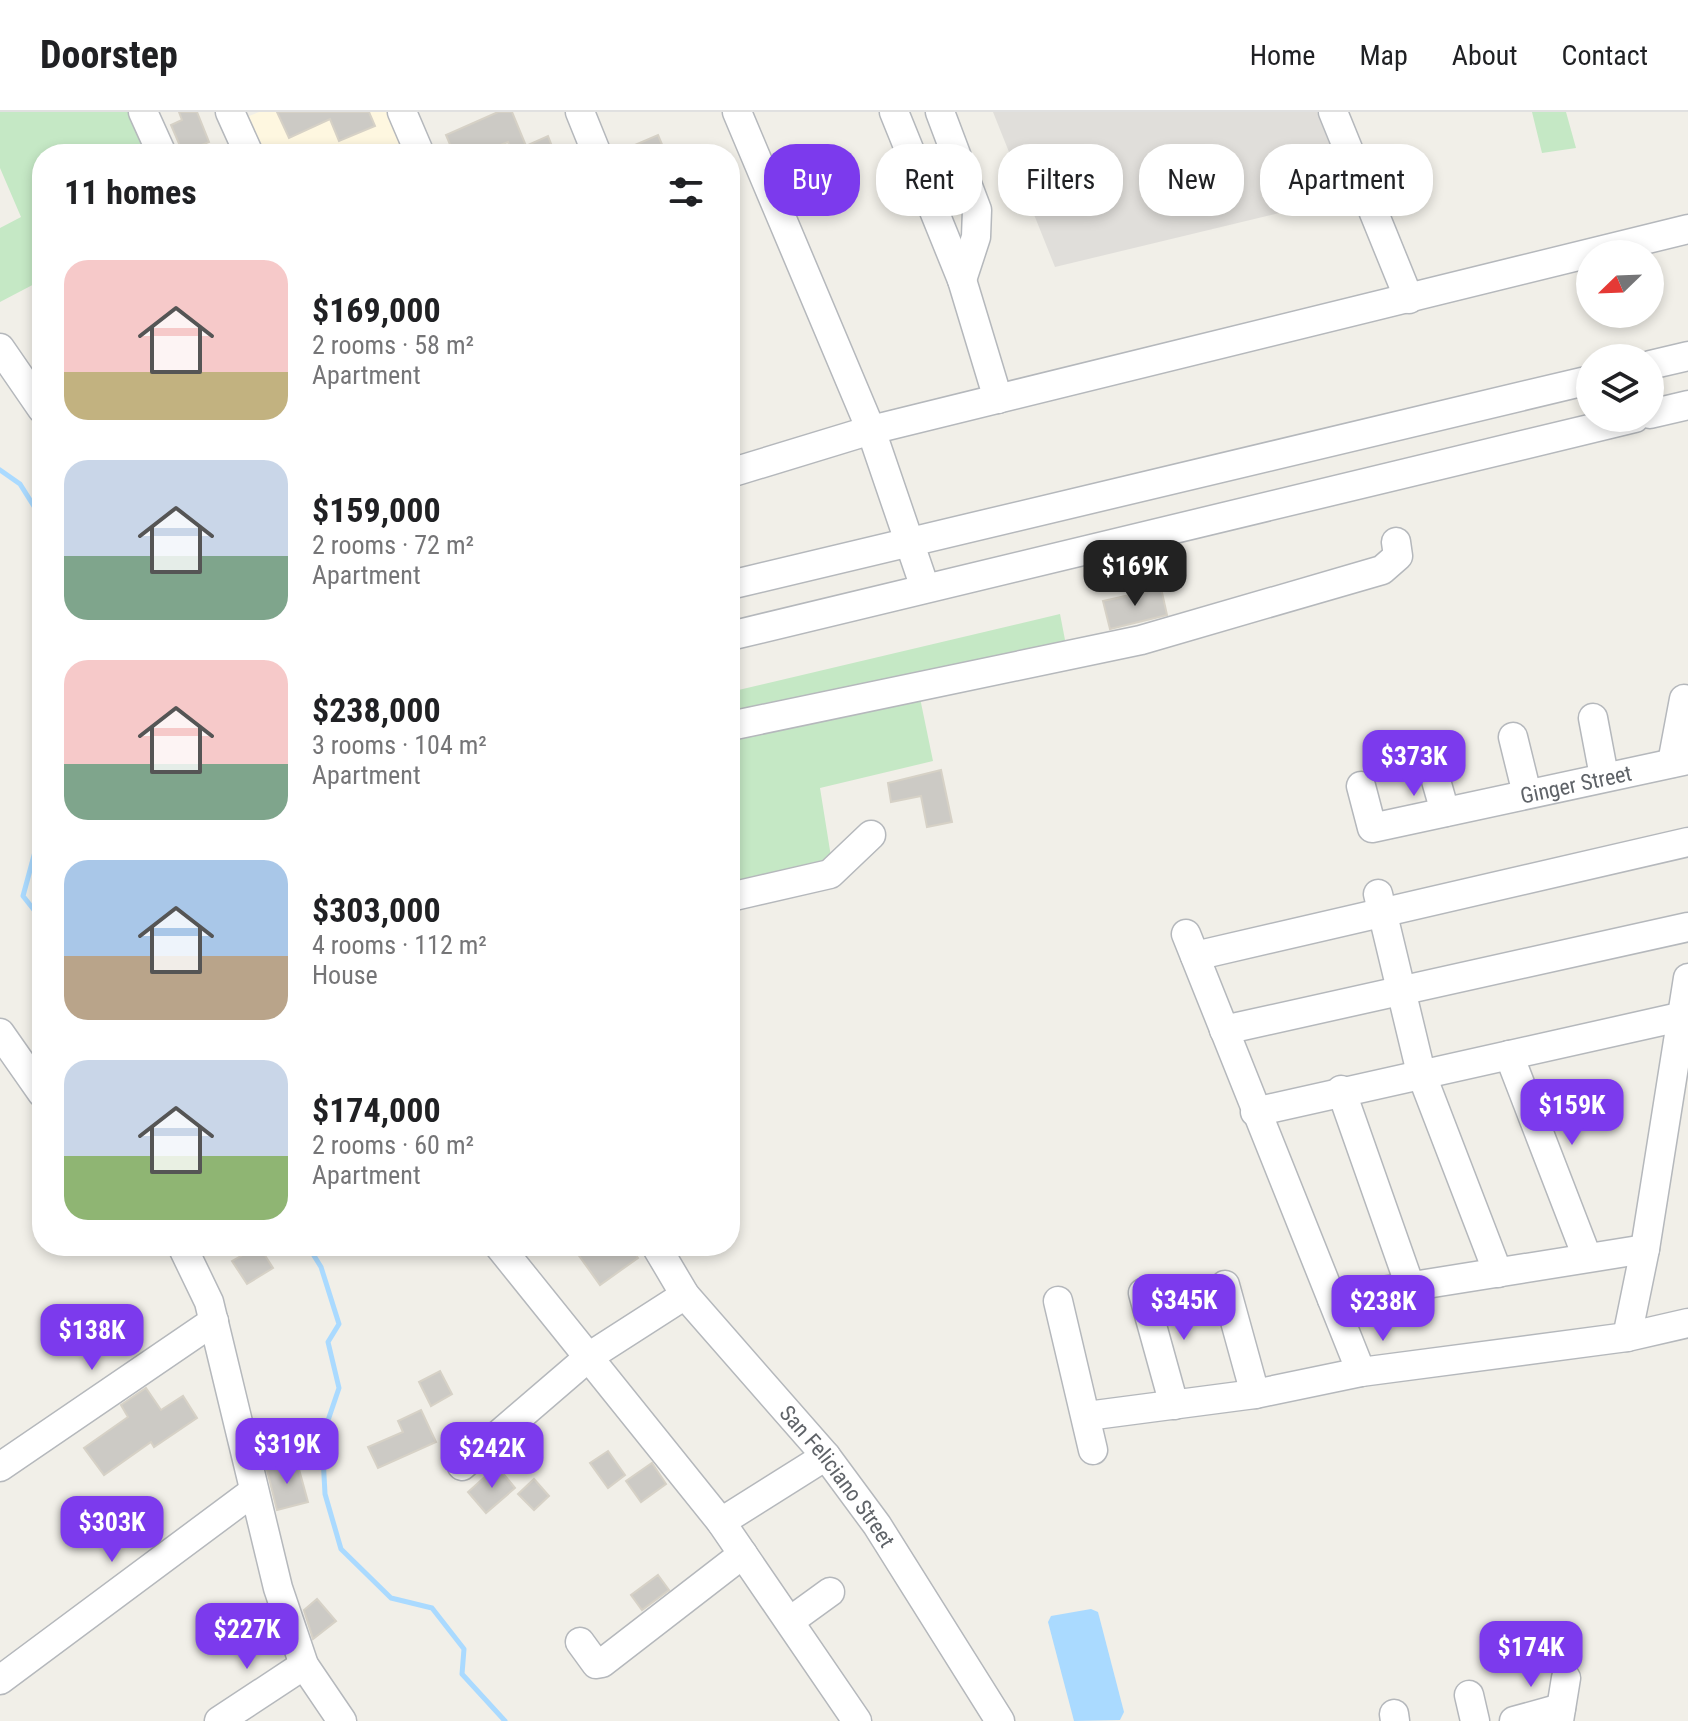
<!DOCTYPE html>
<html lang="en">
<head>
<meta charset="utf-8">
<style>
	:root { --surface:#fff; --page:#f2f2f2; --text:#202124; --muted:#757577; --line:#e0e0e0; --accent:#7c3aed }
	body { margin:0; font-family:"Roboto Condensed",sans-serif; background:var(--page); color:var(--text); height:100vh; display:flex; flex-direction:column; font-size:30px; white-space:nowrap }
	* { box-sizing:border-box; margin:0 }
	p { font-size:26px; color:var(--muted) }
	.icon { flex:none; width:44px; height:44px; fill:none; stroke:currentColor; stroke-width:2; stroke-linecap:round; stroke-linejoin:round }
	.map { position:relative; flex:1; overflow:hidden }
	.side { position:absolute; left:32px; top:32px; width:708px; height:1112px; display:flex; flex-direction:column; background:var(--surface); border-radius:32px; box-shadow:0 4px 12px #0003 }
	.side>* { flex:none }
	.banner { position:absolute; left:764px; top:32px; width:760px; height:72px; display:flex; gap:16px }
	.needle { width:52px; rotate:247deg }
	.fabs { position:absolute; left:1576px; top:128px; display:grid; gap:16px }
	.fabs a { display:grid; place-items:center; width:88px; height:88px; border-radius:50%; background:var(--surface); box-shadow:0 4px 12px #0003; font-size:40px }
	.price { position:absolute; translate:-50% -68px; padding:0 18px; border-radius:16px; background:var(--accent); color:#fff; font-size:26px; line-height:52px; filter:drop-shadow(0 2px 4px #0008) }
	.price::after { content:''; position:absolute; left:50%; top:48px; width:24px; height:18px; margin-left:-12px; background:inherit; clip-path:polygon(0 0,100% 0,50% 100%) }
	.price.active { background:#222; color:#fff }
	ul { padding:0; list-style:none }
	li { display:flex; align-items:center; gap:24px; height:200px; padding:0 32px }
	li span { display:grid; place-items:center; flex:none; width:224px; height:160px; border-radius:24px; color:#555 }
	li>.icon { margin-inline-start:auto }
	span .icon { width:96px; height:96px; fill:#fffc; stroke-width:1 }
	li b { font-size:34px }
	h2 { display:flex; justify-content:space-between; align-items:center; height:96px; padding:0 32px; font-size:34px }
	.tag { padding:0 28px; border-radius:32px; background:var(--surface); box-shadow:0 4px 12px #0003; font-size:28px; line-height:72px }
	.tag.active { background:var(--accent); color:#fff }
	header { display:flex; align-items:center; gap:48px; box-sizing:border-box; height:112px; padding:0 40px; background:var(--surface); border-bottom:2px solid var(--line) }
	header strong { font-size:38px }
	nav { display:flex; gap:44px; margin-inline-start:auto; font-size:28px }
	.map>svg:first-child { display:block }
</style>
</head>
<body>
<header>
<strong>Doorstep</strong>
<nav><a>Home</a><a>Map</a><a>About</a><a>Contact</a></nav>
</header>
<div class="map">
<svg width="1688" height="1609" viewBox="0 0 1688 1609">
	<rect width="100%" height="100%" fill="#f1efe8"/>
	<path fill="#fef7e0" d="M259,0h129l19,42h-149l-16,-35z"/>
	<path fill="#e0deda" d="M993,0h324l33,84 -295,71z"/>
	<path fill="#c5e8c5" d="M0,0h128l17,42h-103v126l-42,22v-74l21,-11 -21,-49z
		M1532,0h34l10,36 -34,5z
		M1060,502l6,31 -336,74v-27z
		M920,586l13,63 -113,27 12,75 -102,22v-147z"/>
	<path fill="#aadaff" d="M1091,1497l7,3 26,100 -4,8 -46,1 -26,-99 3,-6z"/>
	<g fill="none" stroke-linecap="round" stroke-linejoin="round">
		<path stroke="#aadaff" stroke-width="5" d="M0,358l20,14 22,35
			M42,714l-19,70 19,24
			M308,1134l13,21 18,57 -11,18 11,46 -17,50 3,56 16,55 50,49 41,10 32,41 -2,25 43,47"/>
	</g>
	<path fill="#cccac5" stroke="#d6d1c6" stroke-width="2" d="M179,0h18l12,30 -26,11 -12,-28 11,-5z
		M277,0h92l6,14 -36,15 -9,-22 -41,19z
		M498,0h14l14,34 22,-10 7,18h-49l6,-3 -4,-9 -31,12h-23l-8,-19z
		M658,23l8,19h-52z
		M1161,476l6,27 -57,14 -7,-28z
		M941,658l11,52 -25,5 -6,-31 -30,6 -3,-19z
		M259,1134l14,22 -26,16 -15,-23z
		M572,1134h58l8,12 -38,27z
		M440,1259l12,23 -21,12 -12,-24z
		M146,1276l15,22 22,-14 14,22 -43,29 -3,-5 -47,33 -20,-27 44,-31 -7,-12z
		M421,1298l15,32 -58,26 -10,-21 35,-15 -5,-11z
		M608,1339l17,24 -17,13 -18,-25z
		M297,1350l11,40 -31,8 -10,-40z
		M652,1351l14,21 -25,18 -15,-21z
		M497,1354l18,22 -29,25 -18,-21z
		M534,1367l15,17 -15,14 -16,-16z
		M658,1463l11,15 -27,20 -11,-15z
		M317,1487l19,22 -23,18 -9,-29z"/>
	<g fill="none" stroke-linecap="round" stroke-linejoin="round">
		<g stroke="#b5b8bc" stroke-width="31">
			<g id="minor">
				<path d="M143,0l19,42"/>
				<path d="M230,0l19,42"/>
				<path d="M402,0l18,42"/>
				<path d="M580,0l17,42"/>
				<path d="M737,0l134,318 817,-201"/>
				<path d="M894,0l68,168 36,119"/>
				<path d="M940,0l37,98 -1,27 -14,43"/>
				<path d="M1333,0l76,187"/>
				<path d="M0,236l42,61"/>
				<path d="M1650,253l38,-9"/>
				<path d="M1650,302l38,-9"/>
				<path d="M730,361l141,-43 54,158"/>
				<path d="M730,473l860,-205"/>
				<path d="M730,524l905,-218"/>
				<path d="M1593,606l11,58"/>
				<path d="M730,614l411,-86 241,-70 16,-14 -2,-14"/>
				<path d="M1513,625l14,57"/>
				<path d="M1672,651l12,-64"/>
				<path d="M1433,658l12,42"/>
				<path id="s1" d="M1361,674l11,42 316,-68"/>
				<path d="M1378,782l43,179 77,200"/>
				<path d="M730,785l100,-23 41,-39"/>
				<path d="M1186,822l175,438"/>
				<path d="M1195,844l493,-114"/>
				<path d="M1224,918l464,-103"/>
				<path d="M0,921l42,60"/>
				<path d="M1509,943l78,202"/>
				<path d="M1341,978l69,196"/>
				<path d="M1255,1000l429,-96"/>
				<path d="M182,1134l27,56 69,286 26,77 38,56"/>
				<path d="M499,1134l222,276 136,199"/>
				<path id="s2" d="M656,1134l29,49 141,161 51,69 123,196"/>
				<path d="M1225,1173l30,109"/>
				<path d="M1143,1181l31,112"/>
				<path d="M1332,1187l313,-50"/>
				<path d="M1058,1189l35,149"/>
				<path d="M1627,1225l18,-88 43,-271"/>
				<path d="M1087,1304l168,-22 106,-22 266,-35 61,-14"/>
				<path d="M462,1354l128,-110 95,-61"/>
				<path d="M0,1355l214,-146"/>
				<path d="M721,1410l105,-66"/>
				<path d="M790,1509l40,-29"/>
				<path d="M580,1530l16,22 6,-1 141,-109"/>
				<path d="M0,1568l254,-189"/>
				<path d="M1469,1583l6,26"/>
				<path d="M1394,1602l1,7"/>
				<path d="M219,1609l85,-56"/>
				<path d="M1514,1609l47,-13"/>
				<path d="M1559,1609l7,-43"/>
			</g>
		</g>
		<use href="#minor" stroke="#fff" stroke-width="28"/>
	</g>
	<g text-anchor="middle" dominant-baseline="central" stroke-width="8" stroke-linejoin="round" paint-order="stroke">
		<g font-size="22" fill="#5f6368" stroke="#fff">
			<text stroke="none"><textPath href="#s1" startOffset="252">Ginger Street</textPath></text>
			<text stroke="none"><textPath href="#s2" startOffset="294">San Feliciano Street</textPath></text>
		</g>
	</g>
</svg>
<div class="fabs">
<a><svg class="needle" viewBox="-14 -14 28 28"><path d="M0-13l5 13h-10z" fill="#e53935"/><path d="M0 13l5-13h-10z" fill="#757577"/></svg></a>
<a><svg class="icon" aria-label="layers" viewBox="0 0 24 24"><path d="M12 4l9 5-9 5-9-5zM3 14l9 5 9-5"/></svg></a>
</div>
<b class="price active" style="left:1135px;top:496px">$169K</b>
<b class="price" style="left:1414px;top:686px">$373K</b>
<b class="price" style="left:1572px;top:1035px">$159K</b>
<b class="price" style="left:1184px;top:1230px">$345K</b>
<b class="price" style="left:1383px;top:1231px">$238K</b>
<b class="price" style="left:92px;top:1260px">$138K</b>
<b class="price" style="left:287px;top:1374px">$319K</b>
<b class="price" style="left:492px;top:1378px">$242K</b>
<b class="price" style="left:112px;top:1452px">$303K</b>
<b class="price" style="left:247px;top:1559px">$227K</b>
<b class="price" style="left:1531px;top:1577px">$174K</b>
<div class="banner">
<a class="tag active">Buy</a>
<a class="tag">Rent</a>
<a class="tag">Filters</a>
<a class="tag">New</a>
<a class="tag">Apartment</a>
</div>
<section class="side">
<h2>11 homes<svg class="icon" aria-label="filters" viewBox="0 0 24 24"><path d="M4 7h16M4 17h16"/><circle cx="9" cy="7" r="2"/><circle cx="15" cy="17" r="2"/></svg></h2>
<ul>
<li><span style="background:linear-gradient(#f6c9c9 70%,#c2b280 0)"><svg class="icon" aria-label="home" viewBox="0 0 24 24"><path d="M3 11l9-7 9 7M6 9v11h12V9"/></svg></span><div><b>$169,000</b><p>2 rooms · 58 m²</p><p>Apartment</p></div></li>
<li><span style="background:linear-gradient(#c9d6e8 60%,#7fa58c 0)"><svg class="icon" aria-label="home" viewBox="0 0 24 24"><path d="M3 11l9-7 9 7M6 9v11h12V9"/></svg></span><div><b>$159,000</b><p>2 rooms · 72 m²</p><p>Apartment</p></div></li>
<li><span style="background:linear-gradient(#f6c9c9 65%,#7fa58c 0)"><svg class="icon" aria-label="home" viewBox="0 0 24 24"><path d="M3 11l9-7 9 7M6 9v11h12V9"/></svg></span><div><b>$238,000</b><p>3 rooms · 104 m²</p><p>Apartment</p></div></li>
<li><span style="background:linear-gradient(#a9c7e8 60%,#b9a48a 0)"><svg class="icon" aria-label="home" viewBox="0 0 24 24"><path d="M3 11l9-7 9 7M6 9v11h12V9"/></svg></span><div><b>$303,000</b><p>4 rooms · 112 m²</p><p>House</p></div></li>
<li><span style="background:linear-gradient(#c9d6e8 60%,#8fb573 0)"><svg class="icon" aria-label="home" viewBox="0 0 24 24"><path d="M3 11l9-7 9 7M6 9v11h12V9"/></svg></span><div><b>$174,000</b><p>2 rooms · 60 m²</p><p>Apartment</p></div></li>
</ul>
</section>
</div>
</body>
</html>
